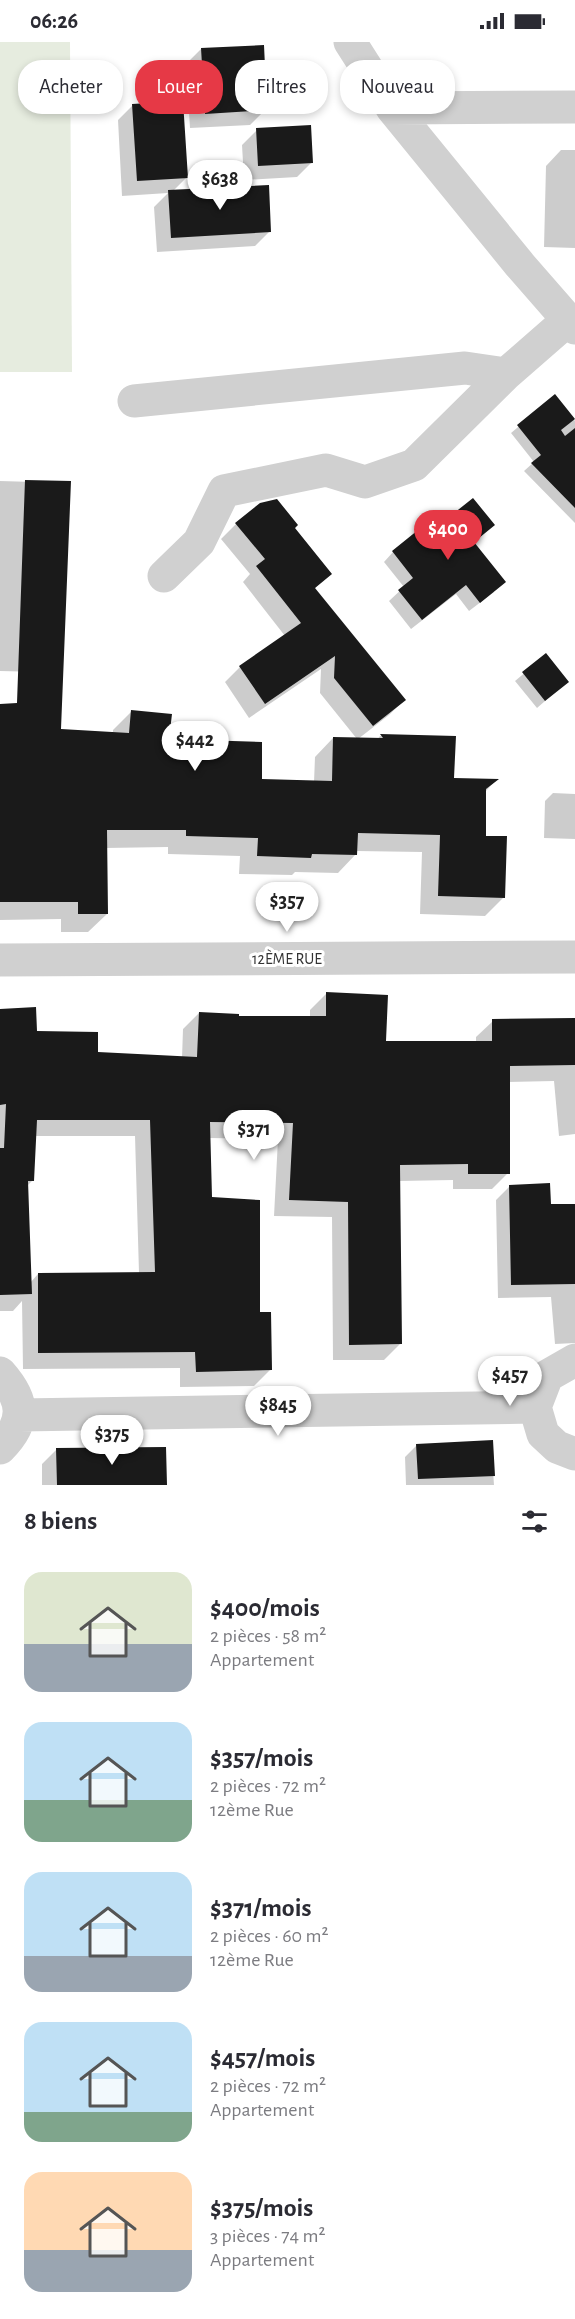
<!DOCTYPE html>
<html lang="fr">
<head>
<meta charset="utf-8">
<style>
	:root { --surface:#fff; --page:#f7f7f7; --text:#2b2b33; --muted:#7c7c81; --accent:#e63946 }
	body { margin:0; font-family:"Alegreya Sans",sans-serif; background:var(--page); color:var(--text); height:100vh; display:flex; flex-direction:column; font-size:22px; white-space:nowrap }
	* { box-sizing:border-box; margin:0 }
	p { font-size:20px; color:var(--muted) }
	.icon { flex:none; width:33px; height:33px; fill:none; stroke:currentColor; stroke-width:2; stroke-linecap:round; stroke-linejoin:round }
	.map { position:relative; height:1443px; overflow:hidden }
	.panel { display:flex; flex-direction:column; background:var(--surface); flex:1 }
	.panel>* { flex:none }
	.top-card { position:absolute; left:18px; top:18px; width:540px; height:54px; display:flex; gap:12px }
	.price { position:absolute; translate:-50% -51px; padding:0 14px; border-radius:21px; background:#fff; color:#222; font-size:20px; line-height:39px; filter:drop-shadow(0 2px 3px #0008) }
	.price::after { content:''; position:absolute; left:50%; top:36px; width:18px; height:14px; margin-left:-9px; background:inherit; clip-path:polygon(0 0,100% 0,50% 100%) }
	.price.active { background:var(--accent); color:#fff }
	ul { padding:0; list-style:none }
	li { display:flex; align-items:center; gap:18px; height:150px; padding:0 24px }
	li span { display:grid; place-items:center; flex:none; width:168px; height:120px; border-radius:18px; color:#555 }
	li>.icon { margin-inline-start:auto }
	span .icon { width:72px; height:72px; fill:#fffc; stroke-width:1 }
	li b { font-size:26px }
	h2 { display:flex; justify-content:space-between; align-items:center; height:72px; padding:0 24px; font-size:26px }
	.pill { padding:0 21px; border-radius:24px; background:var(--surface); box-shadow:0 3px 9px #0003; font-size:21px; line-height:54px }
	.pill.active { background:var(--accent); color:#fff }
	.status { display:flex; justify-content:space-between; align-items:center; height:42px; padding:0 30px; background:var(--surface); direction:ltr }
	.status svg { height:16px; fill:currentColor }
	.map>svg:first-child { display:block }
</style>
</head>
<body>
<div class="status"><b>06:26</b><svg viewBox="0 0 49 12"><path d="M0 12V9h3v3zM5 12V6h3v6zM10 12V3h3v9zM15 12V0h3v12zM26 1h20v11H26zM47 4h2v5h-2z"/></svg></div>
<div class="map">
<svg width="575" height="1443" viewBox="0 0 575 1443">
	<rect width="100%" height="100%" fill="#fff"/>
	<path fill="#e6ecdf" d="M0,0h70l2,330h-72z"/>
	<path fill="#0003" d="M201,7l64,61 -15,15 -60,3 -4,-64z
		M133,63l53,73 -14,14 98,39 -15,15 -98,6 -3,-45 14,-14 -46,3 -4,-76z
		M257,88l55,32 -15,15 -53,3 -2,-35z
		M561,108h14v98l-31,-1 2,-81z
		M555,354l20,25v102l-51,-52 10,-9 -23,-29z
		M0,439l69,2 -28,189 -41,-1z
		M236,482l57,4 37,46 -16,15 90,111 -15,15 -31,24 19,1 3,-4 74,2 -1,41 43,1 -10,11 -1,46 19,60 -19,19 -65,-2 2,-62 -66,-1v3l-18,19 -43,-1 -3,3 -53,-1 1,-18 -72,-2v-7l-62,1 1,66 -19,18h-27v-13l-61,1v-215l60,25 53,3v-3l18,-18 36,29 93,40 54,1 1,-25 18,-19 24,1 -37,-46 1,-24 -72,49 -24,-36 15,-15 45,-31 -42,-54 7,-8 -29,-35z
		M493,483l-20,18 21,49 -25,19 -13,-17 -45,35 -22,-28 15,-14 -20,-25 9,-10 36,-17z
		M546,613l21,27 -30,26 -22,-27z
		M553,751l22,1v45l-31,-1 1,-37z
		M326,952l59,49h91v-6l17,-16 82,-1v114l-16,2 -5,-55 -46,1v91l-16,16h-39v-9l-54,1 2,162 -17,17h-51l-1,-143 -58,-1 4,-77 -69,-1 2,60 47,116 12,56 -16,16 -74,1v-19l-157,1 -1,-68 -9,10h-13v-109l30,81 8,-9 101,-1 -4,-137h-100l-2,44 -16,16h-17v-185l36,21 61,21 85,5 1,-29 16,-16 38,5h73v-8z
		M509,1145l40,19 26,-1v138l-20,1 -4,-47 -53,1 -2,-98z
		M491,1400l3,43h-88l-1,-28 12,-12z
		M57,1407l108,36h-123v-21z"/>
	<path fill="#1a1a1a" d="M264,3l3,65 -62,4 -4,-66z
		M183,59l5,77 -51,3 -5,-77z
		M311,83l2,38 -55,3 -2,-38z
		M269,143l2,47 -100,6 -3,-48z
		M555,352l20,25 -14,11 4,6 10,-8v80l-44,-45 10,-8 -24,-30z
		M25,438l46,1 -10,248 68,4 2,-23 41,4 -3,25 93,3v37l70,2 1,-44 50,1 -3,-4 76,2 -2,42 45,1 -13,10v47h21l-2,62 -67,-2 2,-61 -82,-2 -1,22 -45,-1 -1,4 -54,-2 1,-18 -72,-2v-6h-79l1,84h-30v-12h-78v-198l17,-1z
		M473,456l22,27 -21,17 32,40 -26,21 -14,-18 -44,35 -24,-30 15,-12 -21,-27 31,-25 6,7z
		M277,457l21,26 -3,3 37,46 -17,14 91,112 -33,26 -39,-48 1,-22 -70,48 -26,-38 62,-43 -45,-57 9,-7 -30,-36 25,-20z
		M546,611l23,29 -24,19 -23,-29z
		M326,950l62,3 -2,46h106v-22l83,-1v47l-65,1v108h-42v-10l-68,1 2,179 -53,1 -1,-143 -59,-2 4,-77 -83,-1 2,75 48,3v112h11l1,58 -76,2 -1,-20 -157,1v-80l117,-1 -5,-152h-113l-3,61h-6l4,113 -32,1v-147h4l2,-44 -6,1v-96l36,-2 1,24 61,1v20l99,5 2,-45 40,2v2h87z
		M550,1141l1,21h24v80l-64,1 -2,-100z
		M493,1398l2,36 -77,3 -2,-35z
		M166,1405l1,38h-110l-1,-37z"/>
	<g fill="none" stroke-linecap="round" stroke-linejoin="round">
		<path stroke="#d0d0d0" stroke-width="33" d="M350,0l42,66 128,157 55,63
			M392,66l183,-1
			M134,359l331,-33 41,6
			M164,534l35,-34 25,-51 102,-21 39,12 49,-17 92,-91 62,-54
			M0,918l575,-3
			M575,1318l-28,16 -12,31 8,27 14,13 18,7
			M0,1331c24,27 27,48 0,75
			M20,1373l515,-8"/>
	</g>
	<g text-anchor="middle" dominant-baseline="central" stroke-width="6" stroke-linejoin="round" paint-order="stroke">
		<g font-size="16" fill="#333" stroke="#fff">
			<text x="287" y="917">12ÈME RUE</text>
		</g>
	</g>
</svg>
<b class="price" style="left:220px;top:169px">$638</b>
<b class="price active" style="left:448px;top:519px">$400</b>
<b class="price" style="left:195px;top:730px">$442</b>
<b class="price" style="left:287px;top:891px">$357</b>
<b class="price" style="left:254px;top:1119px">$371</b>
<b class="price" style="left:510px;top:1365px">$457</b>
<b class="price" style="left:278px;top:1395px">$845</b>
<b class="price" style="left:112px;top:1424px">$375</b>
<div class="top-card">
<a class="pill">Acheter</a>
<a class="pill active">Louer</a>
<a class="pill">Filtres</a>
<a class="pill">Nouveau</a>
</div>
</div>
<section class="panel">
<h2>8 biens<svg class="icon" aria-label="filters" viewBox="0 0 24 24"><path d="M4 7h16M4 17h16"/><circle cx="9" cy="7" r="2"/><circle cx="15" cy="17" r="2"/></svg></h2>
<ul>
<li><span style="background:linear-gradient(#dfe7d0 60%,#9aa5b1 0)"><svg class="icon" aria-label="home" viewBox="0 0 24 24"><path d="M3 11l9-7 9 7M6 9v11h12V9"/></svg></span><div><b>$400/mois</b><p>2 pièces · 58 m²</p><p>Appartement</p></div></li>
<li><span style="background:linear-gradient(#bfe0f5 65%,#7fa58c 0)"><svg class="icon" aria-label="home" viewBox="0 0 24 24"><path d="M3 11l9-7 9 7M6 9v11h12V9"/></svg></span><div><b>$357/mois</b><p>2 pièces · 72 m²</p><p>12ème Rue</p></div></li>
<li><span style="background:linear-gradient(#bfe0f5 70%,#9aa5b1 0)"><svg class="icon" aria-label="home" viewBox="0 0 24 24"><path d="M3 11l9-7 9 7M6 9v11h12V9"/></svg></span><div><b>$371/mois</b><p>2 pièces · 60 m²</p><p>12ème Rue</p></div></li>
<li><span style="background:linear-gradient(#bfe0f5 75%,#7fa58c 0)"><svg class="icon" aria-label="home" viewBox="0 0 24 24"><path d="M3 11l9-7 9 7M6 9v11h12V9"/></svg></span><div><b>$457/mois</b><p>2 pièces · 72 m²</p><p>Appartement</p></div></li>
<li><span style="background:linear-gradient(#ffd9b3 65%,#9aa5b1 0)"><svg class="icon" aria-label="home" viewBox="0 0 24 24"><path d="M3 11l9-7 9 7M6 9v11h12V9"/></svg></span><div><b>$375/mois</b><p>3 pièces · 74 m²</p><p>Appartement</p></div></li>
</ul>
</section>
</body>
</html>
